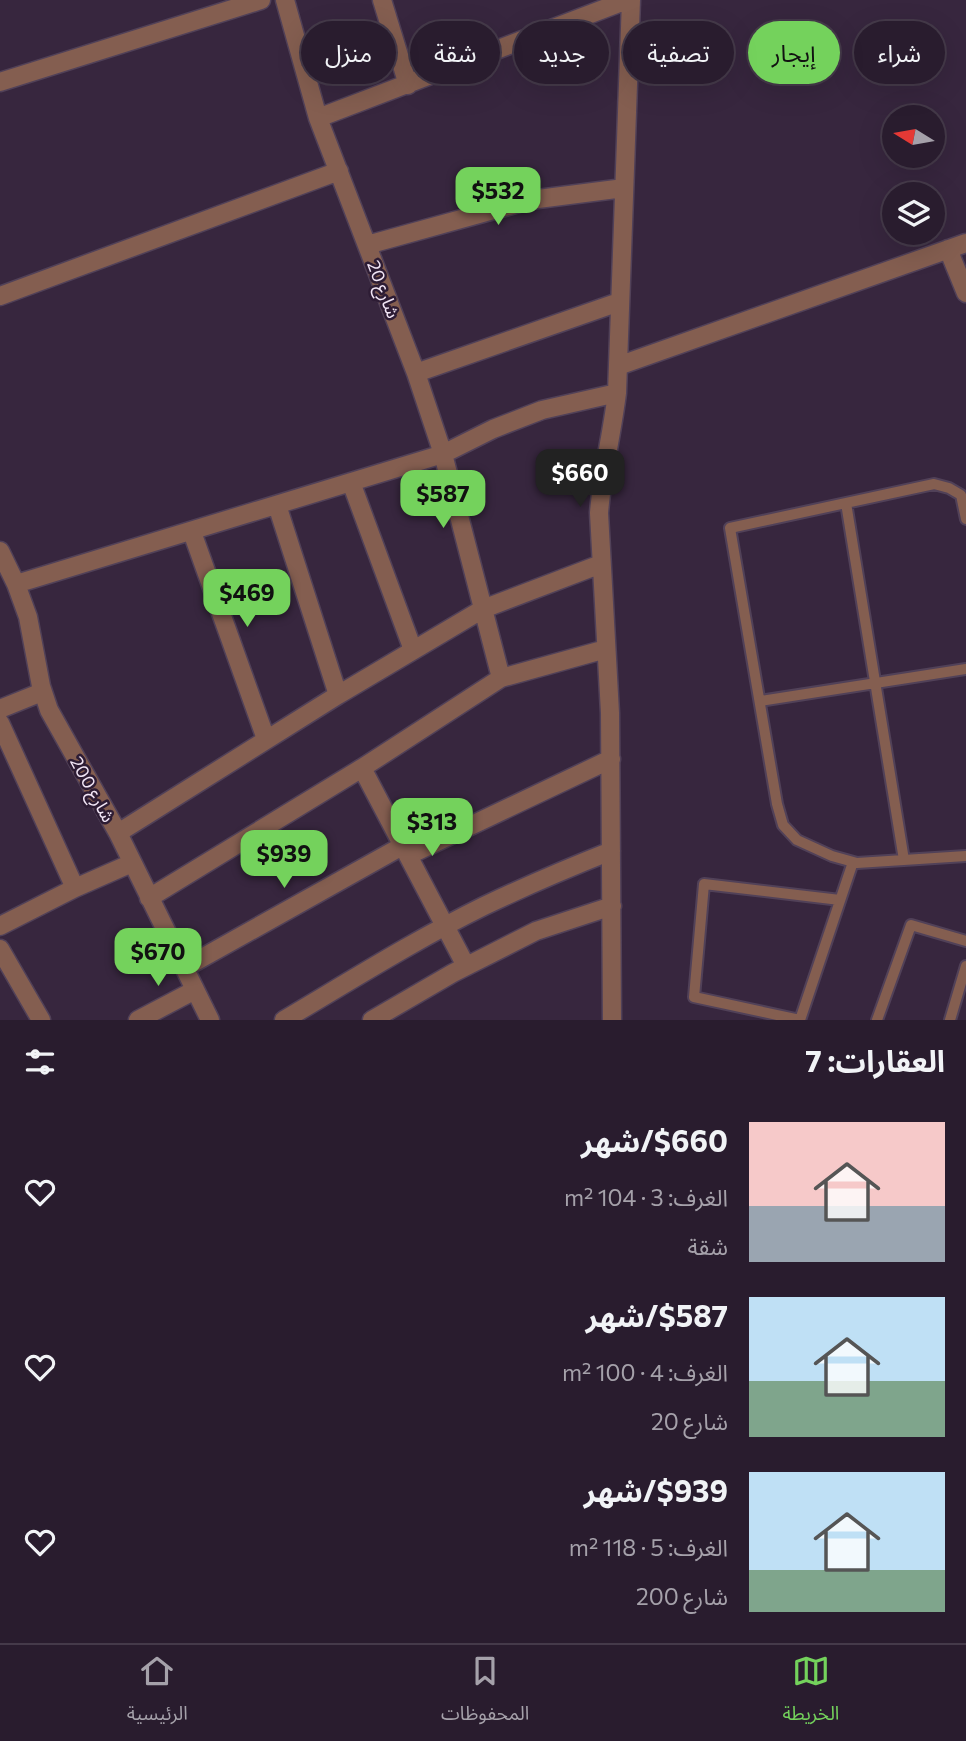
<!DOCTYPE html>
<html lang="ar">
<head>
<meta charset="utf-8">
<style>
	:root { --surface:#291c2e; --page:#312536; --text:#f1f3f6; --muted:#a5a1aa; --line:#453a4a; --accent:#74d25c }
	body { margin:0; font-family:Commissioner,"Noto Sans Arabic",sans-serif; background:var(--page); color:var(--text); direction:rtl; height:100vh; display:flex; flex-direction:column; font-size:26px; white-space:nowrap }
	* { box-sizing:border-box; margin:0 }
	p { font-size:23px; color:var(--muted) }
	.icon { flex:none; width:38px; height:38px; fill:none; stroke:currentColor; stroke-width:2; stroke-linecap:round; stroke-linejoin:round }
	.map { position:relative; height:1020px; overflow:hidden; direction:ltr }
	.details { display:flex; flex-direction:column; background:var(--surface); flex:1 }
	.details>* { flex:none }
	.guide { position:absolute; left:21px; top:21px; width:924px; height:63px; direction:rtl; display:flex; gap:14px }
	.needle { width:46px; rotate:281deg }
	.fabs { position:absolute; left:882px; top:105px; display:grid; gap:14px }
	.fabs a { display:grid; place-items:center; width:63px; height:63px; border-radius:50%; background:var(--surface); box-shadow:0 7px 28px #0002,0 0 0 2px var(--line); font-size:35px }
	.price { position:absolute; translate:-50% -60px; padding:0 16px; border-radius:14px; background:var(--accent); color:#111; font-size:23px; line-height:46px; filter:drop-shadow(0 2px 4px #0008) }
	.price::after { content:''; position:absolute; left:50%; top:42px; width:21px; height:16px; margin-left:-10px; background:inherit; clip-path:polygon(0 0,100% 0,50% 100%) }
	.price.selected { background:#222; color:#fff }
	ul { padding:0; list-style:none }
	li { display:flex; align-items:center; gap:21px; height:175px; padding:0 21px }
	li span { display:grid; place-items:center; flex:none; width:196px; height:140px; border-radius:0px; color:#555 }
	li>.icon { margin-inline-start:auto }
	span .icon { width:84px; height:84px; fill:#fffc; stroke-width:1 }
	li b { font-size:30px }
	h2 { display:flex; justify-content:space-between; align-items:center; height:84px; padding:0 21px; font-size:30px }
	.pill { padding:0 24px; border-radius:32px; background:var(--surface); box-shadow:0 7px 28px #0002,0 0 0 2px var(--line); font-size:24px; line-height:63px }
	.pill.selected { background:var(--accent); color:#111 }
	.dock { display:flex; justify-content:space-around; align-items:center; height:98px; border-top:2px solid var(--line); background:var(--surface); font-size:19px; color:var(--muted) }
	.dock a { display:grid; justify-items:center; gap:4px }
	.dock .selected { color:var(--accent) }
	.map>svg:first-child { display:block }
</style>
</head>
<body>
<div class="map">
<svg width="966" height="1020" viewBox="0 0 966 1020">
	<rect width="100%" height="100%" fill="#37263e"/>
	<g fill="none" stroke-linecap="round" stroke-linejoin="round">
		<g stroke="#514158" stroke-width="14">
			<path id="lane" d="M846,503l58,357
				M966,519l-5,-24 -12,-7 -15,-4 -204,44 47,276 6,21 14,15 35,16 25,7 109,-7
				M760,701l206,-32
				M840,900l-136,-16 -10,113 106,23 53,-158
				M877,1020l34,-95 55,16
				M950,1020l16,-54"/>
		</g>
		<g stroke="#514158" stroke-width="21">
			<path id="street" d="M285,0l33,118 98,255 203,-71
				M382,0l26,85
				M0,82l261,-82
				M318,118l309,-118
				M367,245l163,-45 94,-12
				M948,249l18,44
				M0,296l339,-125
				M618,366l348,-123
				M416,373l27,81 58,224
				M351,482l62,168
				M277,505l61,190
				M192,532l74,207
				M0,551l16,33 12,33 13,69 8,24 69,123 92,187
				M16,584l427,-130 50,-25 49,-19 75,-17
				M0,709l42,-17
				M0,723l75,165
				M362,768l104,198
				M118,833l220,-138 145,-86 118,-45
				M409,855l202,-96
				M149,898l213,-130 139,-90 105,-29
				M0,926l75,-38 57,-25
				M0,949l41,71
				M184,968l220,-123
				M138,1020l57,-30
				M284,1020c66,-39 131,-80 200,-114 42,-20 84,-38 127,-55
				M372,1020l81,-47 83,-42 76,-25
				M612,1020l-2,-307 -11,-200c3,-40 13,-79 18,-120l14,-393"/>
		</g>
		<use href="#lane" stroke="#845e50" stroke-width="10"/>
		<use href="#street" stroke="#845e50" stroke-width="18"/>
	</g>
	<g text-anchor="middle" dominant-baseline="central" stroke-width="5" stroke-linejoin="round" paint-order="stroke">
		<g font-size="18" fill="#f1e5f5" stroke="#2d1c34">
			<text transform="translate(384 289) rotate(69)">شارع 20</text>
			<text transform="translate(93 789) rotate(61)">شارع 200</text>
		</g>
	</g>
</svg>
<div class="fabs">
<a><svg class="needle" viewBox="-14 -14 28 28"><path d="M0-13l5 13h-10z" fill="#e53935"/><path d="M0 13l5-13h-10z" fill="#a5a1aa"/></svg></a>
<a><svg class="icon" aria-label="layers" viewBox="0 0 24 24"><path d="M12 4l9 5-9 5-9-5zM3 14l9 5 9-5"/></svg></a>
</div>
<b class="price" style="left:498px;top:227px">$532</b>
<b class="price selected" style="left:580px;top:509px">$660</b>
<b class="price" style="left:443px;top:530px">$587</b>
<b class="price" style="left:247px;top:629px">$469</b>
<b class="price" style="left:432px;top:858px">$313</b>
<b class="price" style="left:284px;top:890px">$939</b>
<b class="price" style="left:158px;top:988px">$670</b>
<div class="guide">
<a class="pill">شراء</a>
<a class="pill selected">إيجار</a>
<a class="pill">تصفية</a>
<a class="pill">جديد</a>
<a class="pill">شقة</a>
<a class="pill">منزل</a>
</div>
</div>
<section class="details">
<h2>العقارات: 7<svg class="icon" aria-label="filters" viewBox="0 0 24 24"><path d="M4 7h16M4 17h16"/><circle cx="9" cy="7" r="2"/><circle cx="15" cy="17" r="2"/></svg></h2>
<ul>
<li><span style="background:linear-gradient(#f6c9c9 60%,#9aa5b1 0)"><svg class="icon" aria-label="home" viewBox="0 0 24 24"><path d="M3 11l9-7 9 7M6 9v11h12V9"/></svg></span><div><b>$660/شهر</b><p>الغرف: 3 · 104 m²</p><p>شقة</p></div><svg class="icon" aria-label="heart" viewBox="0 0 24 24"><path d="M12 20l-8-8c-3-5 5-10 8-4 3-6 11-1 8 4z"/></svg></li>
<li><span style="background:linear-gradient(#bfe0f5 60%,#7fa58c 0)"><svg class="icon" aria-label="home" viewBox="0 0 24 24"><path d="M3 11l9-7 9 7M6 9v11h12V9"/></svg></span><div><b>$587/شهر</b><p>الغرف: 4 · 100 m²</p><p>شارع 20</p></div><svg class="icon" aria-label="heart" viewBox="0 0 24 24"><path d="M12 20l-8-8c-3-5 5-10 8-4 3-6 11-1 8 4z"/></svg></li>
<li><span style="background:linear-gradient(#bfe0f5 70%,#7fa58c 0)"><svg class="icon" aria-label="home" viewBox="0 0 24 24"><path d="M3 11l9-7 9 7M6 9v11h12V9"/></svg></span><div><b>$939/شهر</b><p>الغرف: 5 · 118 m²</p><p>شارع 200</p></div><svg class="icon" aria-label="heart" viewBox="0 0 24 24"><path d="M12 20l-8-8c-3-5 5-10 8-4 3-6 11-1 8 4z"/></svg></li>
</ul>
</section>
<nav class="dock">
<a class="selected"><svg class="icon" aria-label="map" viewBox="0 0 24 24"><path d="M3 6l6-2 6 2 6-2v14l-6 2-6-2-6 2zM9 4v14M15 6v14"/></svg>الخريطة</a>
<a><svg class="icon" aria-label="saved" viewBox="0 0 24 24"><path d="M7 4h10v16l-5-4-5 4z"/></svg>المحفوظات</a>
<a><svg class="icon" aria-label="home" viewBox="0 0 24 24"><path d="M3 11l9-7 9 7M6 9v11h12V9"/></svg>الرئيسية</a>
</nav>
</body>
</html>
